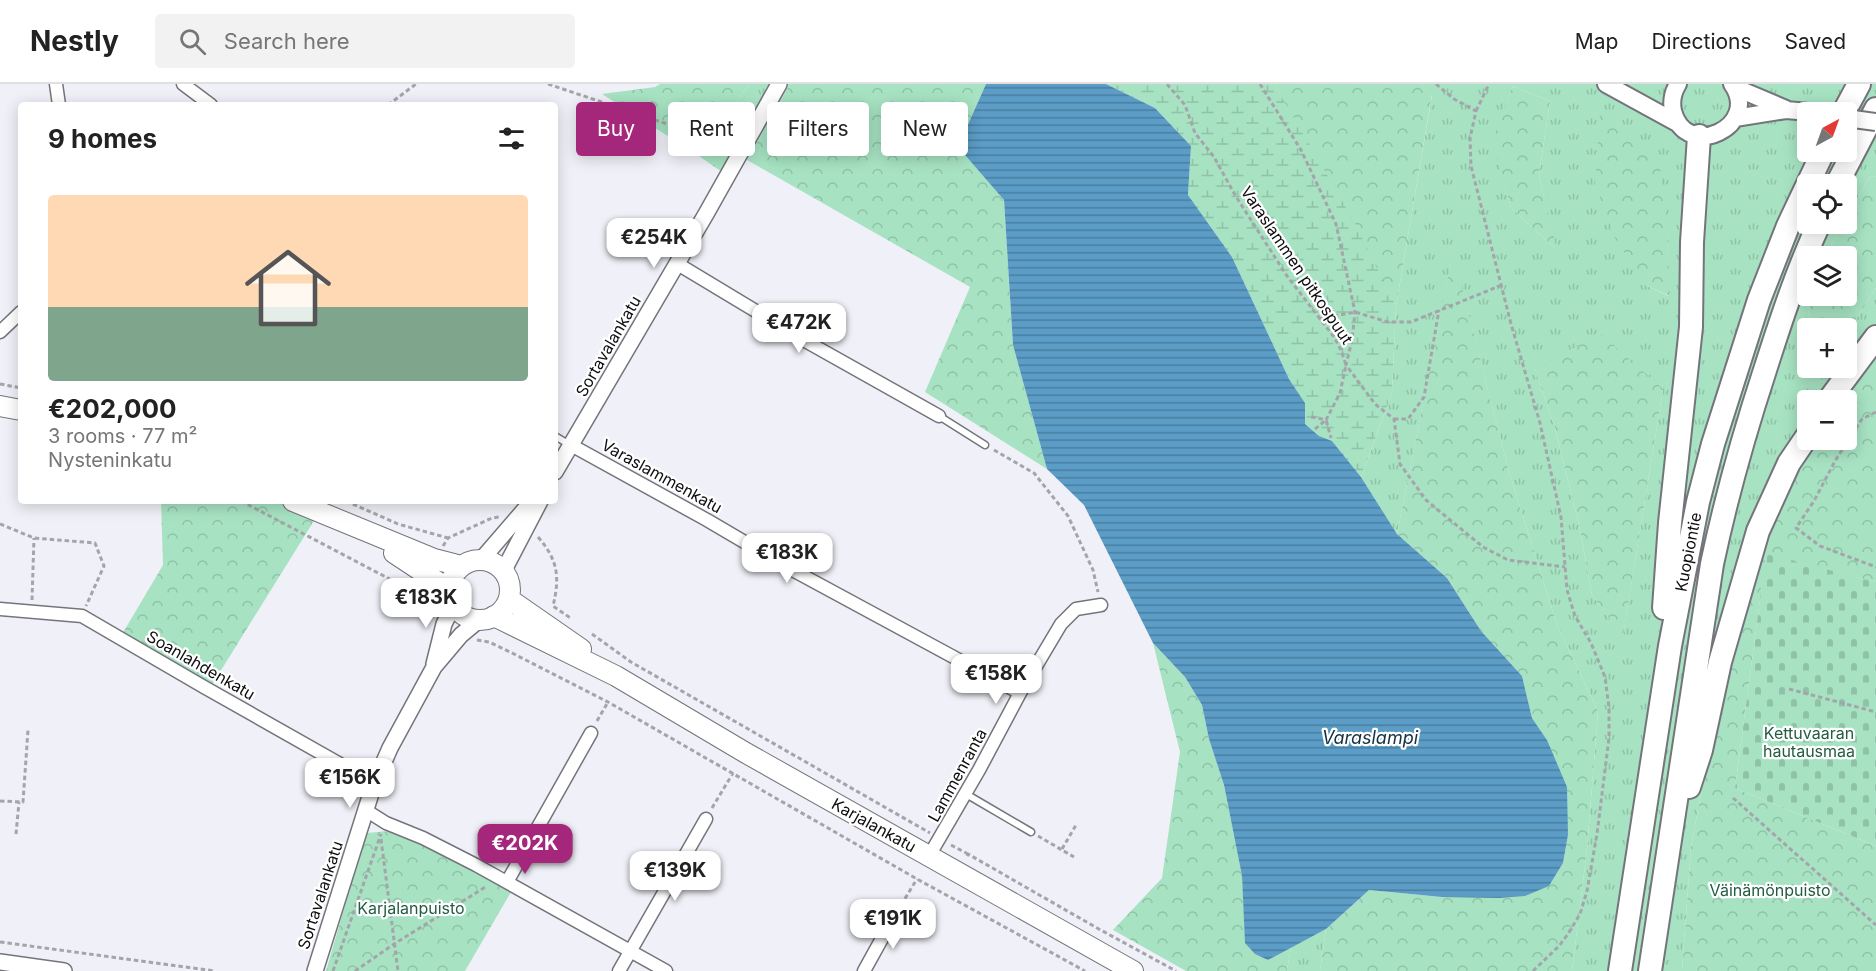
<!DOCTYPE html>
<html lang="en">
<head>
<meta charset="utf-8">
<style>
	:root { --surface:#fff; --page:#f2f2f2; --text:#222; --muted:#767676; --line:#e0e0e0; --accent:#a4277b }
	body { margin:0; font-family:Inter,sans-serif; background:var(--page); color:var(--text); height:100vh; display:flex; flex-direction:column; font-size:22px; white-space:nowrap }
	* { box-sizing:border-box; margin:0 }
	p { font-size:20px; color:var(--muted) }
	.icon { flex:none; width:33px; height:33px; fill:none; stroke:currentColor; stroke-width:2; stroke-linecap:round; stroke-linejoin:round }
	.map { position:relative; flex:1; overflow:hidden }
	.details { position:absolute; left:18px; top:18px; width:540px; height:402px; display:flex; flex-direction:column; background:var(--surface); border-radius:6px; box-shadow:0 3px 15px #0003 }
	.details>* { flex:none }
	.guide { position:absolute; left:576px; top:18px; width:570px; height:54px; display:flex; gap:12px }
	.needle { width:39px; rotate:41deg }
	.controls { position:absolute; left:1797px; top:18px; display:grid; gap:12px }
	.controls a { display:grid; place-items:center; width:60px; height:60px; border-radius:6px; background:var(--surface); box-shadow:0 3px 15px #0003; font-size:30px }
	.price { position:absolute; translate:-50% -51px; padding:0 14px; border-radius:12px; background:#fff; color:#222; font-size:20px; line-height:39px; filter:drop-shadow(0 2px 3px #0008) }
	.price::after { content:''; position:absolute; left:50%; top:36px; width:18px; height:14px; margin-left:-9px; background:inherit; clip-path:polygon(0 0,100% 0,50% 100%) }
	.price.on { background:var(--accent); color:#fff }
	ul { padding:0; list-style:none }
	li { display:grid; align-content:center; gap:12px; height:318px; padding:0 30px }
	li span { display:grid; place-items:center; height:186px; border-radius:6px; color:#555 }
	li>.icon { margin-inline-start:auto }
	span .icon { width:108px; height:108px; fill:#fffc; stroke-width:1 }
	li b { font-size:26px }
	h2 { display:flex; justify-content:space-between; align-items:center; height:72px; padding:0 30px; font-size:26px }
	.pill { padding:0 21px; border-radius:6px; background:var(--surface); box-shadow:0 3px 15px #0003; font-size:21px; line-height:54px }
	.pill.on { background:var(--accent); color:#fff }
	header { display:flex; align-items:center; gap:36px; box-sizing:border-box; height:84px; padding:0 30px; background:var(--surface); border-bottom:2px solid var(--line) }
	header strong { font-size:28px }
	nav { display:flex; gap:33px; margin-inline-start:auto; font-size:21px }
	.search { width:420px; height:54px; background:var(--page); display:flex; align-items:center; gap:15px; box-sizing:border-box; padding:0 21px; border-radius:6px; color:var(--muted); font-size:22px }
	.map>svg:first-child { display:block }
</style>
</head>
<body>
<header>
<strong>Nestly</strong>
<div class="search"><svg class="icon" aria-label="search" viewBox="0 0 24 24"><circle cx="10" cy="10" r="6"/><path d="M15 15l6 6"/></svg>Search here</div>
<nav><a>Map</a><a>Directions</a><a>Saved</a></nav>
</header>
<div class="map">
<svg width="1876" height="887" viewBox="0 0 1876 887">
	<defs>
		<pattern id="grass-tufts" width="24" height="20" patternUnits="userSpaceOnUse" patternTransform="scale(1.5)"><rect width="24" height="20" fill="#a7e3c3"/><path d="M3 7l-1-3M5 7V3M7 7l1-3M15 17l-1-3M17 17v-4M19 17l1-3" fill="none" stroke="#8fc2a6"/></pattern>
		<pattern id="forest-crowns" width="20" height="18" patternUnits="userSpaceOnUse" patternTransform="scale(1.5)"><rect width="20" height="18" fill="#a7e3c3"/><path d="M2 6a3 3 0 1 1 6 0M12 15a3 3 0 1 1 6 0" fill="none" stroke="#8fc2a6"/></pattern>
		<pattern id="wetland-marsh" width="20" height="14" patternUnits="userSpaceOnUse" patternTransform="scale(1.5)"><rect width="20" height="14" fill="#a7e3c3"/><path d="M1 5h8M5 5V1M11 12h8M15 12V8" fill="none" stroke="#8fc2a6"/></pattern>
		<pattern id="cemetery-stones" width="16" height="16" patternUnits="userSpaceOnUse" patternTransform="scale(1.5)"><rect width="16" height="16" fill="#a7e3c3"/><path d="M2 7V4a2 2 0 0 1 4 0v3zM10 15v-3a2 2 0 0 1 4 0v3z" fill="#8fc2a6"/></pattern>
		<pattern id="water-rules" width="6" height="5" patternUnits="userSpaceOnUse" patternTransform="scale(1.5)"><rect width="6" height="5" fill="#5b9dc6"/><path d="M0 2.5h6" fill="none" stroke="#4a7e9f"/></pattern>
	</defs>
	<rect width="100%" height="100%" fill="#f0f1f8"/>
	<path fill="url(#grass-tufts)" fill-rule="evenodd" d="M749,0h41l-43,76 -25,12 -23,-16z
		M1421,0h455v92l-7,2 -22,39 -1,-33h-38v40h35l-12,21 -4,11h-19v40h6l-6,16 5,16h-5v40h38l1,-35 29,-45v67l-34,45h-34v40l-99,312 -18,95 -9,124h-110l15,-122 11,-138 -41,-86 -48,-153 -56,-218 -56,280 -36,-57 31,-84 4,-87 36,-211zM1513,2l37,15 -11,74 17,74 -45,-41 -18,-68zM1808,28h38v40h-38zM1667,149l2,63 -24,-11zM1535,285l128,20 -40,246 -31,-40 -13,-70 -24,-97z
		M1326,845l-6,42h-33l4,-25z"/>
	<path fill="url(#forest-crowns)" d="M660,0h89l-50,72 -97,-62 53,-7z
		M790,0h196l-28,63 46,53 9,145 34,124 -122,-77 45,-105 -223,-127z
		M1274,0h147l11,10 -36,212z
		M1513,2l37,15 -11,74 18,75 -46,-42 -19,-68z
		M1600,30l32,18 28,33 7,68 3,63 -25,-11 -30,-47 -20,-54z
		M1876,92v112l-29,45 -1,-5h-33l-5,-16 6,-16h32v-40h-19l4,-11 12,-21h3l1,-7 22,-39z
		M1453,168l56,220 48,153 41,86 -11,138 -15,122h-252l6,-42 43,-39 73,7 107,-11 14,-23 5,-28 -21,-95 -15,-22 -10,-42 -41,-45 -34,-53 -50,-44z
		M1600,250l63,55 -40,247 -31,-41 -13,-70 -24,-97 -20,-59z
		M1876,271v227l-110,-27 -31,233 141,58v125h-194l9,-124 18,-95 54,-218 51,-94h32v-40h-4z
		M161,417h119l37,15 -107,172 -89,-52 42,-71z
		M1153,559l32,34 17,28 7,34 15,46 18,91 4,67 22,17 23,-14 -4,25h-101l-73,-41 49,-52 18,-126z
		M391,747l55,24 65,37 -46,79h-139l40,-138z"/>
	<path fill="url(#wetland-marsh)" d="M1106,0h168l77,132 45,90 -4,87 -31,84 -29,-36 -13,-5 -14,-12v-21l-16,-24 -57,-122 -44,-62 3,-49 -36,-38z"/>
	<path fill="url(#cemetery-stones)" d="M1766,470l110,28v264l-141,-58z"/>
	<path fill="url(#water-rules)" d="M986,0h120l49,24 36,38 -3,49 44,62 57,122 16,24v21l14,12 13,5 29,36 36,57 50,44 34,53 41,45 10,42 15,22 20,47 1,48 -5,28 -14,23 -24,10 -26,2 -57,-1 -73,-7 -43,39 -58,31 -13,-6 -10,-11 -3,-67 -18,-91 -15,-46 -7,-34 -17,-28 -32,-34 -69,-138 -37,-36 -34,-124 -9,-145 -46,-53z"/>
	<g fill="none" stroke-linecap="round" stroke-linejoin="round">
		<g stroke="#74747b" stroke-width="9">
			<path id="service" d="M939,332l46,29
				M555,352l15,9
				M966,710l65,38"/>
		</g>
		<g stroke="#74747b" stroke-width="15">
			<path id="minor" d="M56,0l3,21
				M183,0l28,21
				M676,179l133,80 130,73
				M0,248l21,-20
				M571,361l136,75 80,47 233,126
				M0,525l82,7 122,71 136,77 33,23
				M367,727l19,12 37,15 53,27 190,106
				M929,772l50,-86 41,-77 41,-69 15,-15 25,-4
				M507,798l84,-149
				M619,887l87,-152
				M864,887l31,-56"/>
		</g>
		<g stroke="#74747b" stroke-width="18">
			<path id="tertiary" d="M555,388l151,-258 73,-130
				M482,475l50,-58
				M504,486l36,-69
				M434,580l10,-40 10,-20
				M0,878l64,9
				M315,887l58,-184 17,-39 44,-81 27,-32 18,-15"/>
		</g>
		<g stroke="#74747b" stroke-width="20">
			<path id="secondary" d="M1606,0l73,40
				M1678,0c-5,8 -7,17 -5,27 13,51 89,15 59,-27
				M1734,3l52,22
				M1735,34l51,-8 23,2"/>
		</g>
		<g stroke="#74747b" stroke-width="22">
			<path id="primary" d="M0,322l21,4
				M293,417l141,58 27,7
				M394,469l56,37
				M450 506a30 30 0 1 1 60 0a30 30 0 1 1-60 0Z
				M509,515l72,50
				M494,532l122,60 130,77 387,218"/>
		</g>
		<g stroke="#74747b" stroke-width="26">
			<path id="motorway" d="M1844,28l15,-28
				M1837,100l39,-75
				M1829,316l47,-63
				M1664,524l6,-85 21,-196 1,-85 7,-106
				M1689,703l12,-37 19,-88 38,-131 31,-68 19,-28
				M1620,887l50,-325 28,-144 15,-58 46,-144 29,-74 35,-74
				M1650,887l62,-407c14,-66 32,-130 53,-194 16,-50 32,-99 54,-146"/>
		</g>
		<path stroke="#a4a5aa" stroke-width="3" stroke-dasharray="4.5 3" stroke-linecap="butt" d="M548,0l137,46 41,18
			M1167,0l18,21 10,28 19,24 21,38 52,81 47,61 7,13 5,15 -6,28 -14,27 -18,-4
			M1260,0l41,66 35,74 19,88 -3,28 -6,25 29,39 19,15 6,45 26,36 57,47 25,13 57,7
			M1436,0l18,15 22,12 -6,27 1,28 40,158 29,99 21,94 6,73 8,26 16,27 14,34 4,31v30l-12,96 -10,57 -7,23 -12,20 -9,12 -26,25
			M388,21l28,-21
			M1476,27l13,-27
			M1319,235l36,-7 33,10h23l91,-37
			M0,300l21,4
			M1876,328l-14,7 -27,42 -21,40 -18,27 24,18 56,21
			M1394,335h14l16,-22 15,-87
			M1315,345l11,-9 5,18
			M994,366l40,23 34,43 25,54 5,22
			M241,417l181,95 11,15
			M346,417l52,23 50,14
			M0,440l34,14 61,5 9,23 -18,40
			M538,453c20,23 22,40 15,69l19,13
			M443,462l5,-8 44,-20 7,-1
			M32,516l2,-62
			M592,550l39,28 299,171
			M477,556l12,2 25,12 94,48 309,177 168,92
			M1789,605l87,23
			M597,637l11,-19
			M1733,714l143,127
			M0,717l23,1 5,-72
			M712,724l21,-35
			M16,750l3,-32
			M1038,752l36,21
			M381,755l17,132
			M951,761l17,9
			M1062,765l14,-24
			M967,772l1,-2 129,74 79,43
			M901,821l16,-26
			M0,858l215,29
			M333,887l48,-137
			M355,887l39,-27 93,-58"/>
		<use href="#service" stroke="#fff" stroke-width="6"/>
		<use href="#minor" stroke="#fff" stroke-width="12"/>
		<use href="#tertiary" stroke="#fff" stroke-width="15"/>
		<use href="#secondary" stroke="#fff" stroke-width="16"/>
		<use href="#primary" stroke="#fff" stroke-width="20"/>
		<use href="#motorway" stroke="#fff" stroke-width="22"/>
		<g stroke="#74747b" stroke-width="20" stroke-linecap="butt">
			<path id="secondary-bridge" d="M1846,34l30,4"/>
		</g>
		<use href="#secondary-bridge" stroke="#fff" stroke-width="16"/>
	</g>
	<g text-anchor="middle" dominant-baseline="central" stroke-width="4.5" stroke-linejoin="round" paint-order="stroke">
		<g font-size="16" fill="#0d0d0f" stroke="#fff">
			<text transform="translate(1297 181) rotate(56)">Varaslammen pitkospuut</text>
			<text transform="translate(608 262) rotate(-60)">Sortavalankatu</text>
			<text transform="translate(662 392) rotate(29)">Varaslammenkatu</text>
			<text transform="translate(1688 468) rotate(-79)">Kuopiontie</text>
			<text transform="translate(201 581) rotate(30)">Soanlahdenkatu</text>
			<text transform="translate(957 691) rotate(-61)">Lammenranta</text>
			<text transform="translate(874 741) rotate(29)">Karjalankatu</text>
			<text transform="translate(320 811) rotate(-72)">Sortavalankatu</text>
		</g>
		<g font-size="16" fill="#245c43" stroke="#fff">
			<text x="1809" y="649">Kettuvaaran<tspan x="1809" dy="18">hautausmaa</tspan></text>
			<text x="1770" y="806">Väinämönpuisto</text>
			<text x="411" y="824">Karjalanpuisto</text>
		</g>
		<g font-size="18" font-style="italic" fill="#143244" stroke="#fff">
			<text x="1370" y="653">Varaslampi</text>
		</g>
	</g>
</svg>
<div class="controls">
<a><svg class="needle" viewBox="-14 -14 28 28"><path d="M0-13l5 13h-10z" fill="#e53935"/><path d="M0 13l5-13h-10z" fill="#767676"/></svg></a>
<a><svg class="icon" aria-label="locate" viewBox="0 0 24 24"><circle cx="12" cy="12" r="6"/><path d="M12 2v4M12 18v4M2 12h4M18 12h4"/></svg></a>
<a><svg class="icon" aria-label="layers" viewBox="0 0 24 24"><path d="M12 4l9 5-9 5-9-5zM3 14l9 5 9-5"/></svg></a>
<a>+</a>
<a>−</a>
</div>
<b class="price" style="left:654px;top:185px">€254K</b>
<b class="price" style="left:799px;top:270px">€472K</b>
<b class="price" style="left:787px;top:500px">€183K</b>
<b class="price" style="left:426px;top:545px">€183K</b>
<b class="price" style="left:996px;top:621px">€158K</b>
<b class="price" style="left:350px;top:725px">€156K</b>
<b class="price on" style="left:525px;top:791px">€202K</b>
<b class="price" style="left:675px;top:818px">€139K</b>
<b class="price" style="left:893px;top:866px">€191K</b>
<div class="guide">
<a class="pill on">Buy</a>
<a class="pill">Rent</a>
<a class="pill">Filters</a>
<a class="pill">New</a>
</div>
<section class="details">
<h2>9 homes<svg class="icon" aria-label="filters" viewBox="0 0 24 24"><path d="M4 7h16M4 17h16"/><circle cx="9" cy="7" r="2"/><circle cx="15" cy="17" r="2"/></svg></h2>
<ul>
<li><span style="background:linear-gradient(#ffd9b3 60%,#7fa58c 0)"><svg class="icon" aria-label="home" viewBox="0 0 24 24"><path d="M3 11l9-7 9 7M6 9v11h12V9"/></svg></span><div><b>€202,000</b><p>3 rooms · 77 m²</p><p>Nysteninkatu</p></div></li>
</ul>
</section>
</div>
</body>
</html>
